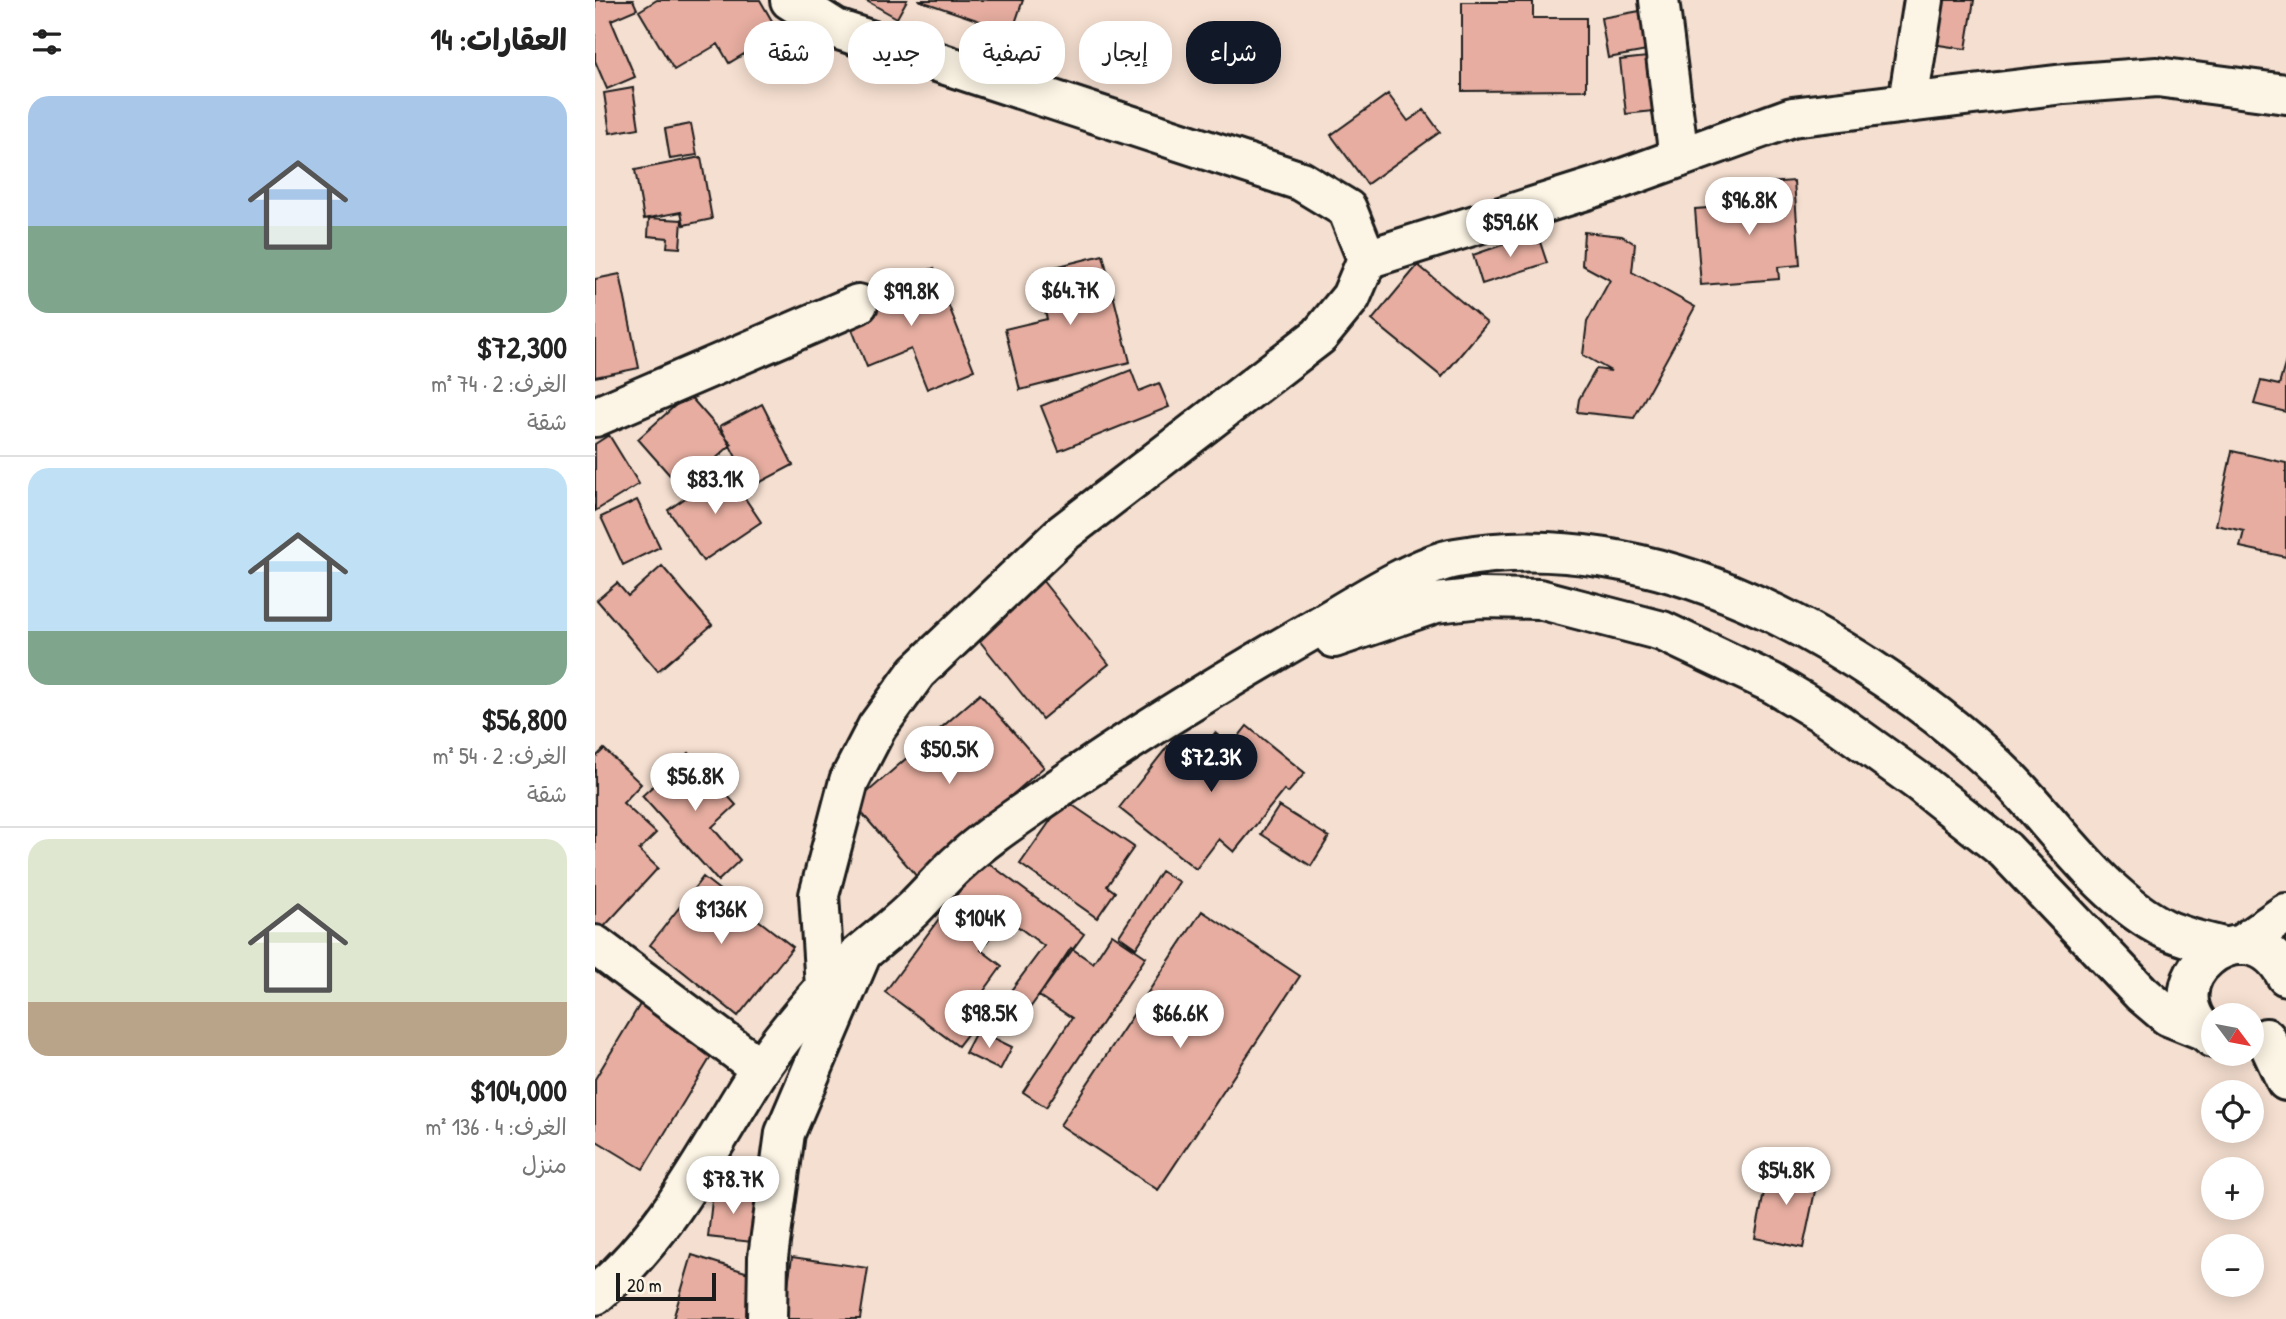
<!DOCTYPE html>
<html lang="ar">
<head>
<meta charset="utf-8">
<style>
	:root { --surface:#fff; --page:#f6f6f6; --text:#222; --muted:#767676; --line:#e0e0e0; --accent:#111827 }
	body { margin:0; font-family:"Patrick Hand","Playpen Sans Arabic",sans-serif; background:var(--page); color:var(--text); direction:rtl; height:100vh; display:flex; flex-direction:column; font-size:26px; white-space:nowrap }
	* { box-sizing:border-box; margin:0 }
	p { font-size:23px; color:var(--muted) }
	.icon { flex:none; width:38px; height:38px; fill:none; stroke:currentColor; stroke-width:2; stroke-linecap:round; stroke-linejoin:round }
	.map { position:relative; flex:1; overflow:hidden; direction:ltr }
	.drawer { display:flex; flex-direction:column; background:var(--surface); width:595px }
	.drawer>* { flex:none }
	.hud { position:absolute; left:21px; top:21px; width:665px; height:63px; direction:rtl; display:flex; gap:14px }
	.needle { width:46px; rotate:122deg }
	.fabs { position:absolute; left:1606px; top:1003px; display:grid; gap:14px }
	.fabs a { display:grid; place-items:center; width:63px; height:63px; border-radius:50%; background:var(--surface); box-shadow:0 4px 18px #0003; font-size:35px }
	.scale { position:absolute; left:21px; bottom:18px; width:100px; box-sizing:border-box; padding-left:7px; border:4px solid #1c1c1c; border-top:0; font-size:19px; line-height:24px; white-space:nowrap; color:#1c1c1c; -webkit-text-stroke:5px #fcf5e5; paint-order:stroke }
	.price { position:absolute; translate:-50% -60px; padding:0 16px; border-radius:24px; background:#fff; color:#222; font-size:23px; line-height:46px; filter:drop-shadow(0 2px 4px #0008) }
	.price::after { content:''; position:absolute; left:50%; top:42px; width:21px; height:16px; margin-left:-10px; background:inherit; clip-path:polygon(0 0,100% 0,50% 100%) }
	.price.on { background:var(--accent); color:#fff }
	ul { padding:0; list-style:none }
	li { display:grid; align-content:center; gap:14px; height:371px; padding:0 28px }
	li+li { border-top:2px solid var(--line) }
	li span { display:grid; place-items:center; height:217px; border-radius:21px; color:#555 }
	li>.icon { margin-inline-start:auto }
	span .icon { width:126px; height:126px; fill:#fffc; stroke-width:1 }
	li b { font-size:30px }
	h2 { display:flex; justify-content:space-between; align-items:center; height:84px; padding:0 28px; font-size:30px }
	.pill { padding:0 24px; border-radius:28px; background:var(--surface); box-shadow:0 4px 18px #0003; font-size:24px; line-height:63px }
	.pill.on { background:var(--accent); color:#fff }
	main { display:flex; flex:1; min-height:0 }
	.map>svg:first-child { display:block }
</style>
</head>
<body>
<main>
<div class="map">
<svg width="1691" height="1319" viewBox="0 0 1691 1319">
	<rect width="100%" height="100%" fill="#f5dfd0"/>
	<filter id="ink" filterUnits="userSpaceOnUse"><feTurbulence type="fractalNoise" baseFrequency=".0143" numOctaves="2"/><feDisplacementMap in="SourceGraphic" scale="14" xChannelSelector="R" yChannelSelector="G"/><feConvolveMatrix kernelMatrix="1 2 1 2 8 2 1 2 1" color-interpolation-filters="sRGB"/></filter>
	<g filter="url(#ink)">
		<path fill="#e6ada0" stroke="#1c1c1c" stroke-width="2" d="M0,0h38l4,9 -26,11 24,57 -28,12 -12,-28z
			M62,0h103l19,33 -50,30 -11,-19 -44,26 -35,-59z
			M270,0h42l-10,18z
			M323,0h105l-11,32z
			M1309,0h70l-8,49 -68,-10z
			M867,2h71v16h53v72l-124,1z
			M1045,11l7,40 -39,7 -7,-40z
			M1052,57l6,54 -27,3 -6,-54z
			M38,88l6,40 -29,5 -6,-40z
			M793,94l20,27 16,-11 16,22 -73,52 -36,-49z
			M96,124l6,31 -27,4 -5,-30z
			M106,157l11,62 -28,6 -3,-13 -37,7 -9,-49z
			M1199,181l6,84 -22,2 1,12 -78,6 -6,-76 57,-4 -1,-21z
			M54,218l33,2 -2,28 -13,-1 1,-9 -20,-2z
			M989,232l38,4 13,8 -3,28 63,35 -61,111 -57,-6 2,-13 17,-30 15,2 -28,-16 4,-33 23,-42 -28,-15z
			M942,233l10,30 -65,21 -9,-29z
			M508,255l27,107 -110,28 -15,-61 42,-10 -12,-47z
			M823,265l69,58 -45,54 -70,-57z
			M339,268l40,102 -47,19 -16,-40 -44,18 -25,-63z
			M25,274l19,94 -44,9v-98z
			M1691,361v51l-32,-8 7,-23 18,4z
			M536,370l8,21 20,-8 10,24 -110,44 -18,-45z
			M93,394l44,50 -50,45 -44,-50z
			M167,404l31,61 -42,22 -31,-61z
			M14,435l30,49 -44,27v-67z
			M1637,451l54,12v94l-46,-10 4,-16 -28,-6z
			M131,470l35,52 -58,39 -35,-51z
			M42,500l23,47 -37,18 -22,-48z
			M67,566l50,59 -54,46 -61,-71 20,-17 11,13z
			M439,570l75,94 -67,55 -76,-95z
			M385,694l64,73 -126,111 -64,-74z
			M652,726l58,47 -17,20 -4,-3 -50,62 -15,-13 -23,30 -77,-61 49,-62 23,18 24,-31 16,13z
			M9,749l37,35 -18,19 33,30 -17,17 19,18 -57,62 -6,-6v-166z
			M94,753l47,52 -24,22 28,33 -22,21 -76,-85z
			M470,800l69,47 -27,39 8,6 -18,26 -77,-54z
			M684,806l50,31 -18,29 -50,-32z
			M388,859l101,75 -68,93 -21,-15 49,-66 -39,-29 -24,33 21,16 -34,47 10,7 -20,26 -73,-54z
			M566,871l18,11 -43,66 -17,-12z
			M108,877l90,70 -55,69 -88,-71z
			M607,911l98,65 -142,214 -98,-65z
			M517,934l34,23 -100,150 -23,-15 49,-74 -33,-22 32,-48 22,15z
			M50,996l75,46 -77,127 -48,-29v-61z
			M382,1030l35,17 -12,23 -35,-17z
			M1174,1167l49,10 -15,71 -48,-10z
			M118,1191l44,5 -5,46 -44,-5z
			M97,1255l69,22 -13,42h-75z
			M197,1257l76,11 -8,51h-77z"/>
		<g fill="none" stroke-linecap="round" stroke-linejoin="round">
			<g stroke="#1c1c1c" stroke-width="44">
				<path id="street" d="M1064,0l20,158
					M1313,102l16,-102
					M772,259l248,-78 177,-64 272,-33 93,-7 129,17
					M0,417l263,-113
					M0,945l165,123
					M172,1319l1,-62 17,-124 76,-178"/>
			</g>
			<g stroke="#1c1c1c" stroke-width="44">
				<path id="secondary" d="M195,0l46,29 465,152 46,28 20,50 -16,38 -32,39 -257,198 -145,138 -40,55 -28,54 -30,114 6,92
					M739,638l102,-35 45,-5 58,1 123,32 110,52 58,35 89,64 86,68 136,143 27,23 35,14
					M1645,945l46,-32
					M1618,1038c-72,-53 34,-140 73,-62
					M1671,1038l20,43
					M0,1295c73,-60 113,-145 163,-223 18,-28 42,-56 64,-81 26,-31 62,-54 92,-83 14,-14 28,-30 43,-44 30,-28 65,-50 99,-74 82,-57 166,-108 253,-158 37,-21 106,-67 147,-74 97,-18 201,3 291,43 89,39 194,109 263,179 46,47 94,119 155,149 19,9 39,13 59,18"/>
			</g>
			<use href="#street" stroke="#fcf5e5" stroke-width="38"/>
			<use href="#secondary" stroke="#fcf5e5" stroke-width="38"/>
		</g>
	</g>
</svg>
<div class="fabs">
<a><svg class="needle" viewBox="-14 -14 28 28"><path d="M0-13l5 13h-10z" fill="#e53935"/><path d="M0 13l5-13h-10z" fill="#767676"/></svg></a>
<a><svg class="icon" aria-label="locate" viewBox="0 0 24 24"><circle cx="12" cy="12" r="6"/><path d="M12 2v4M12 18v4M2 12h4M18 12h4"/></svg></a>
<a>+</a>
<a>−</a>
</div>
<div class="scale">20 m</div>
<b class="price" style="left:1154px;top:237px">$96.8K</b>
<b class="price" style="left:915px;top:259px">$59.6K</b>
<b class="price" style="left:475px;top:327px">$64.7K</b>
<b class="price" style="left:316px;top:328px">$99.8K</b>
<b class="price" style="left:120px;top:516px">$83.1K</b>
<b class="price" style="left:354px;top:786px">$50.5K</b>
<b class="price on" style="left:616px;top:794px">$72.3K</b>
<b class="price" style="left:100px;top:813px">$56.8K</b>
<b class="price" style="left:126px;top:946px">$136K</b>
<b class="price" style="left:385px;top:955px">$104K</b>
<b class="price" style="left:394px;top:1050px">$98.5K</b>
<b class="price" style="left:585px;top:1050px">$66.6K</b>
<b class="price" style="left:1191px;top:1207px">$54.8K</b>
<b class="price" style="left:138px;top:1216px">$78.7K</b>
<div class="hud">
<a class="pill on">شراء</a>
<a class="pill">إيجار</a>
<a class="pill">تصفية</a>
<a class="pill">جديد</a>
<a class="pill">شقة</a>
</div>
</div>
<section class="drawer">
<h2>العقارات: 14<svg class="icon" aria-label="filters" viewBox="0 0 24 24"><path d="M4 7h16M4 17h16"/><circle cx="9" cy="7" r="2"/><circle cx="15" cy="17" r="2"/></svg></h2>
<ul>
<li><span style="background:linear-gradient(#a9c7e8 60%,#7fa58c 0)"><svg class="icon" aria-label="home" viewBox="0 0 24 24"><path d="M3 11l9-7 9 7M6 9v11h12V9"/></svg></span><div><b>$72,300</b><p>الغرف: 2 · 74 m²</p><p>شقة</p></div></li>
<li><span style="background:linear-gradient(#bfe0f5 75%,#7fa58c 0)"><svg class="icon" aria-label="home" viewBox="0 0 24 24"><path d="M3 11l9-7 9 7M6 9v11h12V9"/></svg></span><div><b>$56,800</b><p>الغرف: 2 · 54 m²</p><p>شقة</p></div></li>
<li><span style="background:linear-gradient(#dfe7d0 75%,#b9a48a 0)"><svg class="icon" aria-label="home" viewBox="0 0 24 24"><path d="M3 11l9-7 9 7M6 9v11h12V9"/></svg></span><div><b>$104,000</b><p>الغرف: 4 · 136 m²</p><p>منزل</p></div></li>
</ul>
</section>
</main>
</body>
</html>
